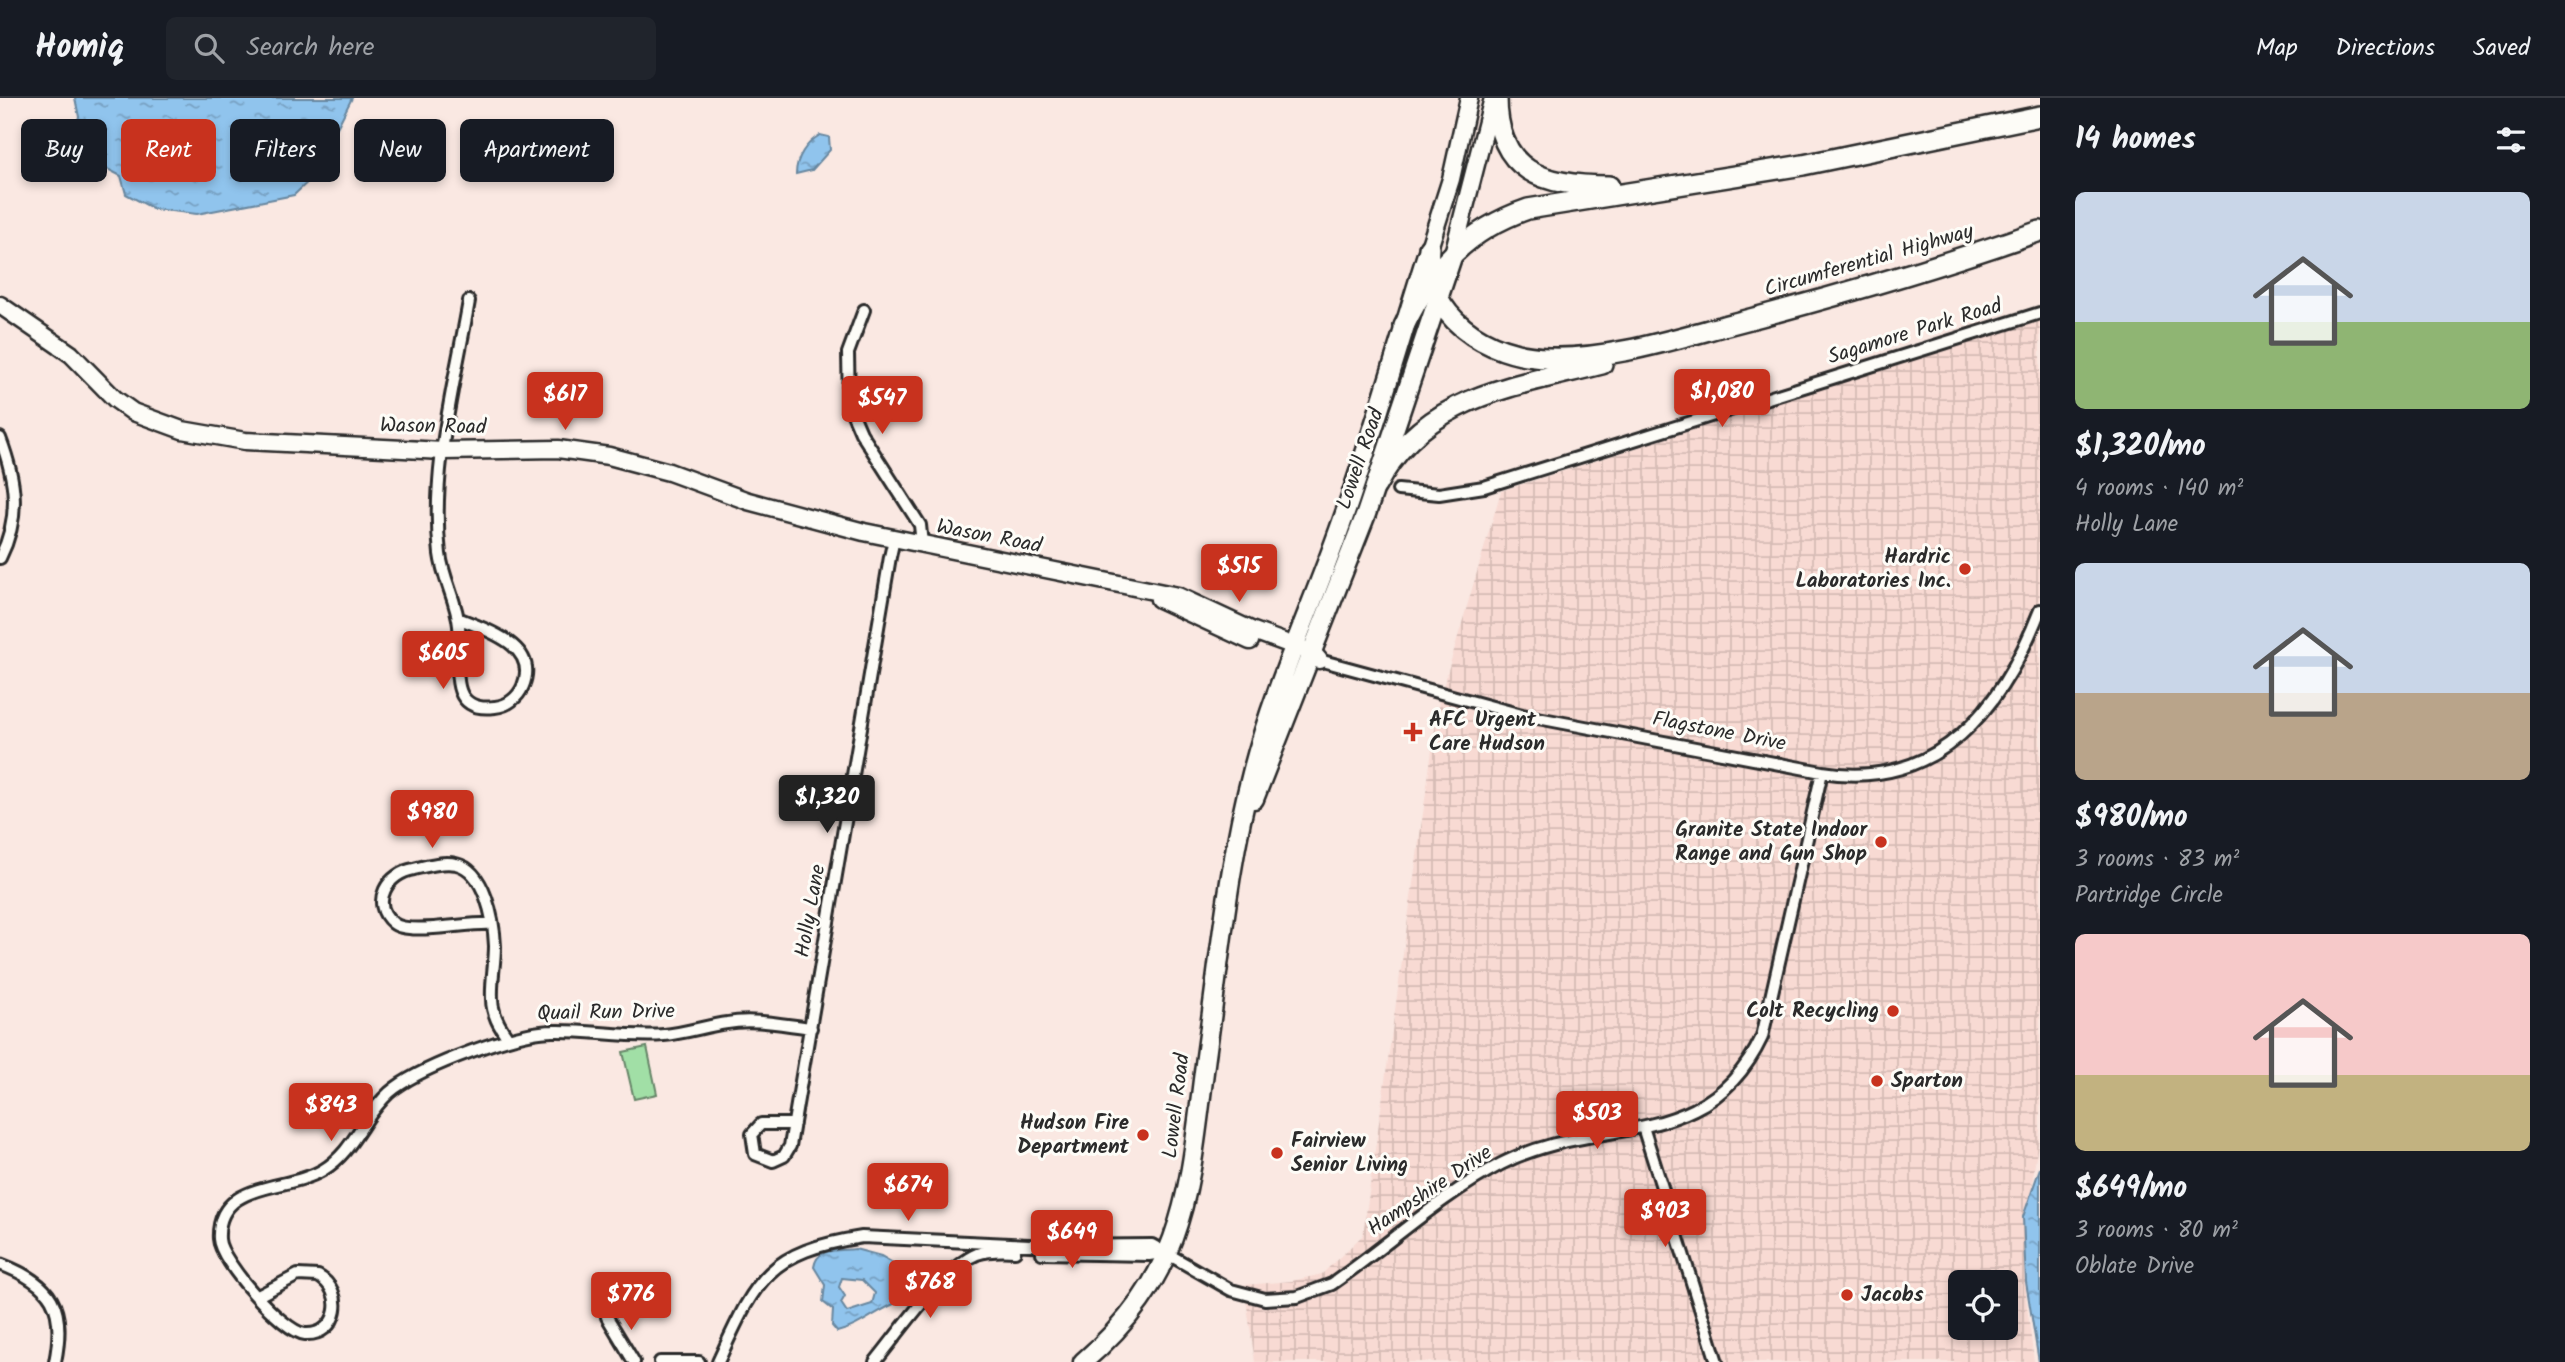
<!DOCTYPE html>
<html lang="en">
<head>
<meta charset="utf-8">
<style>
	:root { --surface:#171b24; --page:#20242c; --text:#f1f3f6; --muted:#9ea1a6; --line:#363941; --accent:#c8321e }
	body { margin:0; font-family:Kalam,sans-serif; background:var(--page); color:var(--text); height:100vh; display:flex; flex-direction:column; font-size:26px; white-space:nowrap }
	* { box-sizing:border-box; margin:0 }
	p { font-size:23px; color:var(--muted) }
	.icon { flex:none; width:38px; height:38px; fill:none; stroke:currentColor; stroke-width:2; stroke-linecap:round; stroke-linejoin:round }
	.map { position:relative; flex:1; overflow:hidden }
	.drawer { display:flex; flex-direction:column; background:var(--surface); width:525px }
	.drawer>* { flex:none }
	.guide { position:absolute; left:21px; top:21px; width:665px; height:63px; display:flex; gap:14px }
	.fabs { position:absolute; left:1948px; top:1172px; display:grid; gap:14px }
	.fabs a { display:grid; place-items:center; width:70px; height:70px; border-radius:10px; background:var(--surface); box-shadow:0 4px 10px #0003; font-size:35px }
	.price { position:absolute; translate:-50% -60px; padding:0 16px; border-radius:7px; background:var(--accent); color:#fff; font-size:23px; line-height:46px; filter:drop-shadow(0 2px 4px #0008) }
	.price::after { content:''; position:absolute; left:50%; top:42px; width:21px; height:16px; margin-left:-10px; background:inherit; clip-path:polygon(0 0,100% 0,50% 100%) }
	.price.current { background:#222; color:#fff }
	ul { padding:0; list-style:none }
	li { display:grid; align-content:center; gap:14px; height:371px; padding:0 35px }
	li span { display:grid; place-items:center; height:217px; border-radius:10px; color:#555 }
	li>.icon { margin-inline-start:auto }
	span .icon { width:126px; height:126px; fill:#fffc; stroke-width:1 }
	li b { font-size:30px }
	h2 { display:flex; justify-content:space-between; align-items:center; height:84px; padding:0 35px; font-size:30px }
	.tag { padding:0 24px; border-radius:10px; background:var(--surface); box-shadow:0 4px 10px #0003; font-size:24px; line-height:63px }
	.tag.current { background:var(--accent); color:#fff }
	header { display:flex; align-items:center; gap:42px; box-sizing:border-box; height:98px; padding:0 35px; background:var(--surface); border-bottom:2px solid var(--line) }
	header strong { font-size:33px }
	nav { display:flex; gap:38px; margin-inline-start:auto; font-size:24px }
	.search { width:490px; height:63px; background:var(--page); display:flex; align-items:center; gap:18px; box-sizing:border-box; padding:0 24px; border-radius:10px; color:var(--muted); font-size:26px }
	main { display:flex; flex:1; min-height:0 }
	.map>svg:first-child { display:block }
</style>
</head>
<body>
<header>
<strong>Homiq</strong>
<div class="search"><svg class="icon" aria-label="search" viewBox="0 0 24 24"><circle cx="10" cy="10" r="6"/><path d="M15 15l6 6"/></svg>Search here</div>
<nav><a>Map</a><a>Directions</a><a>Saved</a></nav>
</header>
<main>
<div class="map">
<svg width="2040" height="1264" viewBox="0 0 2040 1264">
	<defs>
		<pattern id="industrial-grid" width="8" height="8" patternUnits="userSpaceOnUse" patternTransform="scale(1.75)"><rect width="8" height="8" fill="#f8dad3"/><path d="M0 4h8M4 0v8" fill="none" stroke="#d5bbb5"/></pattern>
		<pattern id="water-ripples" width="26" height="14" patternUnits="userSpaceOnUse" patternTransform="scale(1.75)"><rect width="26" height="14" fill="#90c4ed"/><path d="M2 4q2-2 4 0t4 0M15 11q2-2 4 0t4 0" fill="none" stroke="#769fc0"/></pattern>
	</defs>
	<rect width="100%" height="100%" fill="#fae8e2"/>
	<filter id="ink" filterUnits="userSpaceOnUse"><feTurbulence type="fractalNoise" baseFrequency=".0143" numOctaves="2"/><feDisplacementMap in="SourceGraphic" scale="14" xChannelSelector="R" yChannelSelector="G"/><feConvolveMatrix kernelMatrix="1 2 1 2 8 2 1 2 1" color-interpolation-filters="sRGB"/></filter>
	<g filter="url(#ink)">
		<path fill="url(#industrial-grid)" fill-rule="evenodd" d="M2040,221v812l-7,46 -7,120 8,65h-779l-11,-77 48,-4 30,-7 41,-39 76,-534 62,-210zM1960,1185h46v45h-46z"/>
		<path fill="#a1dfa6" stroke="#668568" stroke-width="2" d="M647,949l10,47 -23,5 -11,-47z"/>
		<path fill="url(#water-ripples)" stroke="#68879f" stroke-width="2" fill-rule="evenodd" d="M75,0h277l-41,81 -17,16 -97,19 -43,-5 -28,-15 -5,-18 -56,-29 14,-30z
			M820,37l9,2 1,13 -18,20 -16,4c0,-16 10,-31 24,-39z
			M2040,1070v194h-1l-13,-80 -3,-65z
			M855,1151l26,7 25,15 3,15 -8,15c-23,8 -41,26 -64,31l-5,-6 1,-16 -10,-8 2,-17 -11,-18c3,-20 24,-16 41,-18zM842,1180l20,2 13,13 -3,11 -25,8 -6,-9 4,-7 -6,-9z"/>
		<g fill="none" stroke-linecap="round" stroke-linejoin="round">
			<g stroke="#2b2b2b" stroke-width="16">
				<path id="street" d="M864,212l-16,43 1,52 12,28 59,92 2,19
					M0,340c16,42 21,78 0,120
					M1398,392l41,4 45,-7 556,-174
					M458,520c27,12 82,27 65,68 -5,12 -16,20 -28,21 -54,7 -33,-53 -36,-81 -2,-24 -16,-47 -19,-72 -10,-83 15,-171 29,-253
					M1319,562l203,55 300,57c117,19 180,-64 218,-162
					M492,826c-25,-2 -84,12 -99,-1 -24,-20 -5,-50 21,-54 12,-3 29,-8 42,-5 29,6 38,57 39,82 0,17 -4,35 -3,53 0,15 7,27 16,39
					M794,1026h-33l-9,10 3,20 18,7 11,-5 6,-10 100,-589 4,-18
					M1643,1029l74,235
					M1042,1155l107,2 19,-3
					M0,1166c53,20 66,43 55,98
					M258,1198l40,-21 20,1c28,15 21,60 -13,58 -22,-2 -85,-73 -86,-95 -3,-59 68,-47 104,-69 22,-13 33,-35 47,-55 8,-11 15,-20 25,-27 30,-22 121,-57 158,-57 37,-1 75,7 111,4 21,-2 42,-9 63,-12 27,-5 57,2 84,5
					M607,1219l27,45
					M660,1264h39
					M718,1264c38,-82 48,-110 144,-125l190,9 100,-1 79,45 34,9 32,-2 35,-13c56,-39 108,-88 169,-120 96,-50 206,-10 261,-127l60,-265
					M875,1264c24,-29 68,-94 102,-108 12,-4 25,-4 38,-3"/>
			</g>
			<g stroke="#2b2b2b" stroke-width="21">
				<path id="secondary" d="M1429,150l22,-69 18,-81
					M1454,152l39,-152
					M0,207l71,49 44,45 18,13 49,18 63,11 198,10 115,-2 51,7 60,16 79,29 116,31 314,64 73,34 62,23 6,7
					M1159,501l91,42"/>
			</g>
			<g stroke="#2b2b2b" stroke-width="23">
				<path id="primary" d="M1254,701l112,-285 86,-257
					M1083,1264c109,-93 106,-182 124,-313 13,-93 22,-189 46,-280 21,-81 58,-160 86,-239 33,-91 59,-184 88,-276"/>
			</g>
			<g stroke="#2b2b2b" stroke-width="24">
				<path id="highway" d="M1497,0c0,74 46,88 112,88
					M1429,150c-6,68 58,109 120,110 60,2 125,-19 182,-34 104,-27 207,-57 309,-93
					M1404,228c28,-58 63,-96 124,-117l275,-44 237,-49
					M1376,388c47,-91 137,-99 226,-122"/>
			</g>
			<use href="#street" stroke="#fdfcf7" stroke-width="10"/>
			<use href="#secondary" stroke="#fdfcf7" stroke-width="16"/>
			<use href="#primary" stroke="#fdfcf7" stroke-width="18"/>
			<use href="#highway" stroke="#fdfcf7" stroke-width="19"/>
		</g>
	</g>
	<g fill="#c8321e" stroke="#fdfcf7" stroke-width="2.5">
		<circle cx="1965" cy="471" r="7"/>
		<path d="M1409.5 623.5h7v7h7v7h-7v7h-7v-7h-7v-7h7z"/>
		<circle cx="1881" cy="744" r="7"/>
		<circle cx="1893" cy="913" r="7"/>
		<circle cx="1877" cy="983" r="7"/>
		<circle cx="1143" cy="1037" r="7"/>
		<circle cx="1277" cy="1055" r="7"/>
		<circle cx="1847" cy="1197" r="7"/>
	</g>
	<g text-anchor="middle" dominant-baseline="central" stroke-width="6" stroke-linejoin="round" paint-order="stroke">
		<g font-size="21" fill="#2b2b2b" stroke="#fdfcf7">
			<text transform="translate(1869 163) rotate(-16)">Circumferential Highway</text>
			<text transform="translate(1915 234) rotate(-17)">Sagamore Park Road</text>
			<text transform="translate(433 329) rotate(1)">Wason Road</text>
			<text transform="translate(1361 361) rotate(-71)">Lowell Road</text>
			<text transform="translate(989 439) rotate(11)">Wason Road</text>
			<text transform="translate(1719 634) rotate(11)">Flagstone Drive</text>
			<text transform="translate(811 813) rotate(-80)">Holly Lane</text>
			<text transform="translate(606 915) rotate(-1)">Quail Run Drive</text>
			<text transform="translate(1177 1008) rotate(-83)">Lowell Road</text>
			<text transform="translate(1430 1093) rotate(-34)">Hampshire Drive</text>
		</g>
		<g font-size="21" font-weight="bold" fill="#2b2b2b" stroke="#fdfcf7" text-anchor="end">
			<text x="1951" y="459">Hardric<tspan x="1951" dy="24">Laboratories Inc.</tspan></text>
			<text x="1429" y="622" text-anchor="start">AFC Urgent<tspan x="1429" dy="24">Care Hudson</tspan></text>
			<text x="1867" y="732">Granite State Indoor<tspan x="1867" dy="24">Range and Gun Shop</tspan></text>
			<text x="1879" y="913">Colt Recycling</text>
			<text x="1891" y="983" text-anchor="start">Sparton</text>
			<text x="1129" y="1025">Hudson Fire<tspan x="1129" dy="24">Department</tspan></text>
			<text x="1291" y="1043" text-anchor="start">Fairview<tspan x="1291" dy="24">Senior Living</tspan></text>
			<text x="1861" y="1197" text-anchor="start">Jacobs</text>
		</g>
	</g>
</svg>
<div class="fabs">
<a><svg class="icon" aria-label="locate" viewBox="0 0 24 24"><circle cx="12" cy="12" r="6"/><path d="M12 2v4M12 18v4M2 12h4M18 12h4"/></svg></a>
</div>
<b class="price" style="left:1722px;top:331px">$1,080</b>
<b class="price" style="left:565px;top:334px">$617</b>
<b class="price" style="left:882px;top:338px">$547</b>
<b class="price" style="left:1239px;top:506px">$515</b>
<b class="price" style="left:443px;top:593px">$605</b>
<b class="price current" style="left:827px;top:737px">$1,320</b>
<b class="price" style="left:432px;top:752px">$980</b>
<b class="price" style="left:331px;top:1045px">$843</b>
<b class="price" style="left:1597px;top:1053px">$503</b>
<b class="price" style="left:908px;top:1125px">$674</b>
<b class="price" style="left:1665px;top:1151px">$903</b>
<b class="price" style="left:1072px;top:1172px">$649</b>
<b class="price" style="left:930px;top:1222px">$768</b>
<b class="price" style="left:631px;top:1234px">$776</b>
<div class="guide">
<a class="tag">Buy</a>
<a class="tag current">Rent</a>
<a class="tag">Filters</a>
<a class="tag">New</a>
<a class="tag">Apartment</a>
</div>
</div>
<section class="drawer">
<h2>14 homes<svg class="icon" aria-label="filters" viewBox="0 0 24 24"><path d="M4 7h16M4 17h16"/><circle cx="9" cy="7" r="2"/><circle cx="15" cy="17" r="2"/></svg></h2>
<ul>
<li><span style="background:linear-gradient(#c9d6e8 60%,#8fb573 0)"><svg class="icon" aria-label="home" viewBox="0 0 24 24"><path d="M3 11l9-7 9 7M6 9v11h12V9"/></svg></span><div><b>$1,320/mo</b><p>4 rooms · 140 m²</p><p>Holly Lane</p></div></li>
<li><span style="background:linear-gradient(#c9d6e8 60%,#b9a48a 0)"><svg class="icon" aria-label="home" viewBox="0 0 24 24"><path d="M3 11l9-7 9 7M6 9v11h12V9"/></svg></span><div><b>$980/mo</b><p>3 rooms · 83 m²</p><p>Partridge Circle</p></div></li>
<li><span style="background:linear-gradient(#f6c9c9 65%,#c2b280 0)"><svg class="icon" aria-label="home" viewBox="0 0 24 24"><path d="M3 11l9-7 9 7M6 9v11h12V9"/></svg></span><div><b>$649/mo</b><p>3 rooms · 80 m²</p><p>Oblate Drive</p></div></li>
</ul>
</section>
</main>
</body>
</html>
